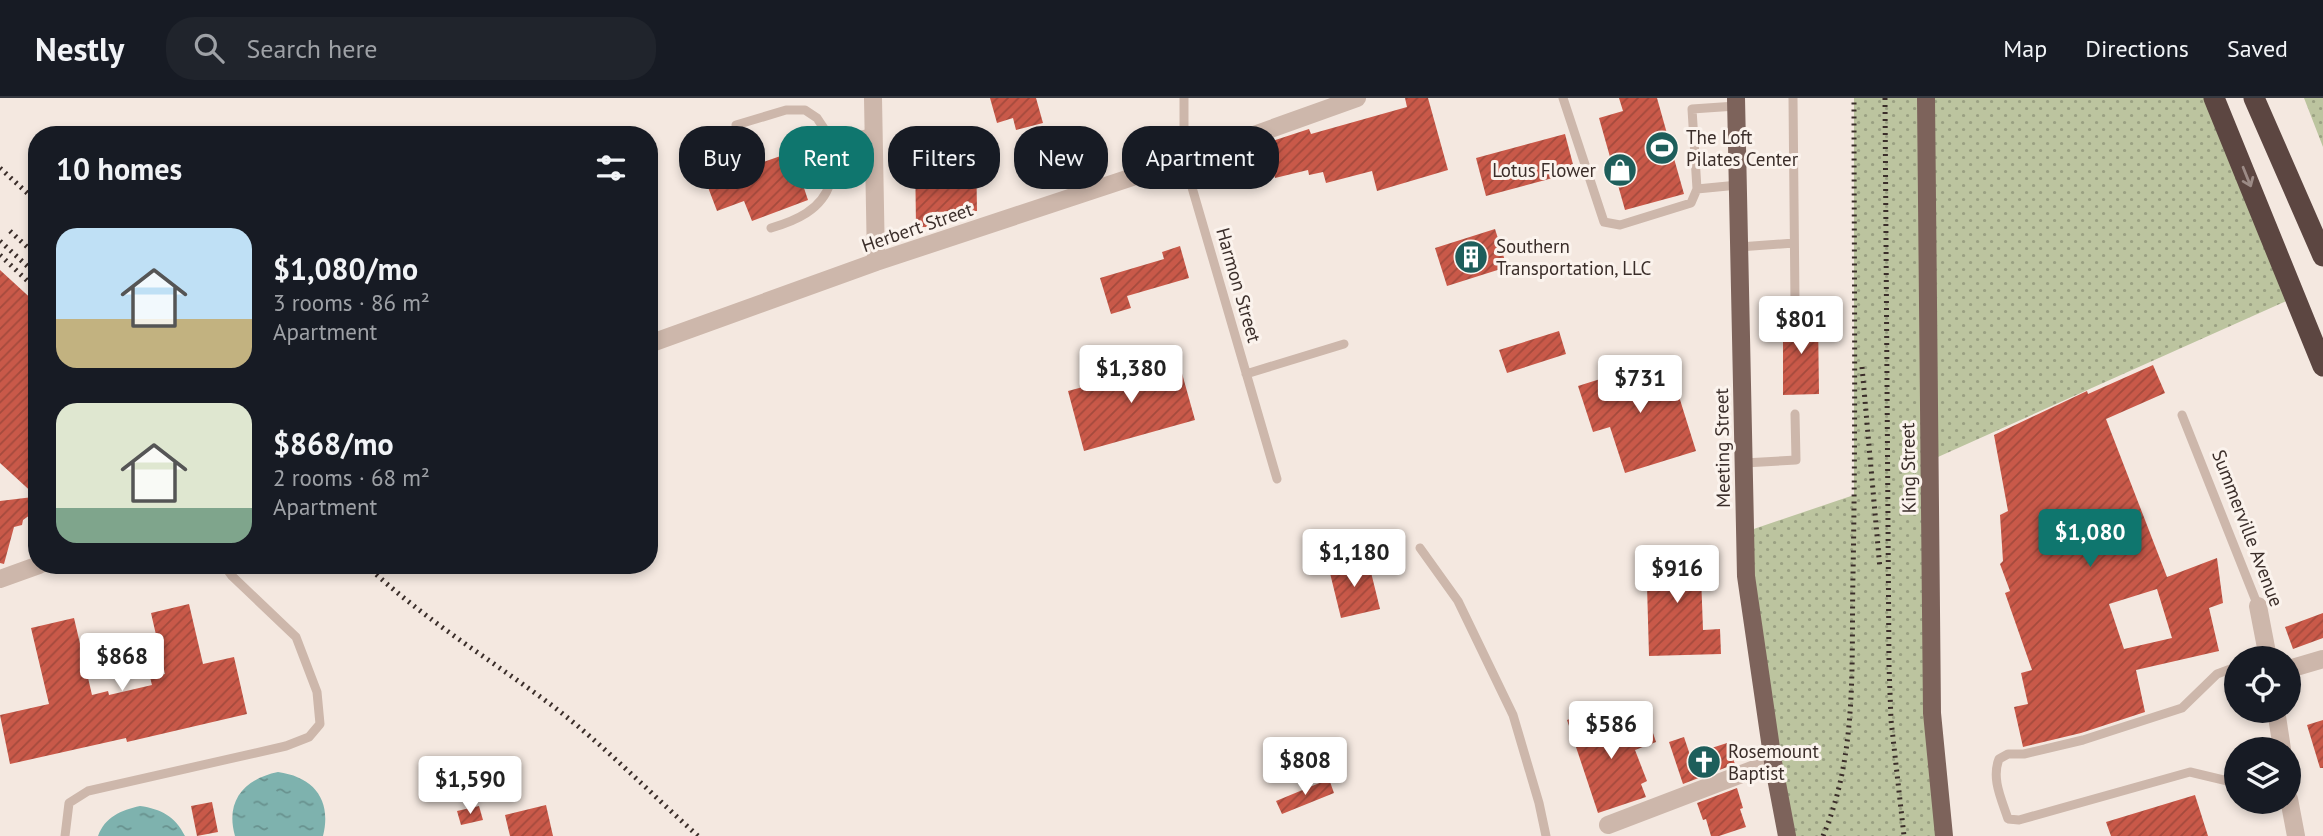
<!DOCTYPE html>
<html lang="en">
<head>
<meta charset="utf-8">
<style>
	:root { --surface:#171b24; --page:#20242c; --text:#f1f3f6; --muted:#9ea1a6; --line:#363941; --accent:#0f766e }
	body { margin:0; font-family:"PT Sans",sans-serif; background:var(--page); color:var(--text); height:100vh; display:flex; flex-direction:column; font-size:26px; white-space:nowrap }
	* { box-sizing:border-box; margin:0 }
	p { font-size:23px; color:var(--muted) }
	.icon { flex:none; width:38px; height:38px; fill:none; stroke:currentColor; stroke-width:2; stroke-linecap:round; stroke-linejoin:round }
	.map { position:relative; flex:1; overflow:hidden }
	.details { position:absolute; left:28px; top:28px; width:630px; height:448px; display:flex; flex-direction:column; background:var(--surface); border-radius:28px; box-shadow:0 4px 10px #0003 }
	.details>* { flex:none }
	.hud { position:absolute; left:679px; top:28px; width:665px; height:63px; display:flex; gap:14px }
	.buttons { position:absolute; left:2224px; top:548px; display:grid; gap:14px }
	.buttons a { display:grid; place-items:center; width:77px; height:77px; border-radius:50%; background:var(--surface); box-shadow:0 4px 10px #0003; font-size:35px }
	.price { position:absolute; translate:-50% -60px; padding:0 16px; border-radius:7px; background:#fff; color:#222; font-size:23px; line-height:46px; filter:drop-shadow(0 2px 4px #0008) }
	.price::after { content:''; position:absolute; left:50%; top:42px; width:21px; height:16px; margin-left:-10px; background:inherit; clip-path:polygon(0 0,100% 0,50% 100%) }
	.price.current { background:var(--accent); color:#fff }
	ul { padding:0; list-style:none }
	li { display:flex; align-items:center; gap:21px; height:175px; padding:0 28px }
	li span { display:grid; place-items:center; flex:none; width:196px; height:140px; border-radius:21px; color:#555 }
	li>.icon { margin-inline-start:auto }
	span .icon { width:84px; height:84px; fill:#fffc; stroke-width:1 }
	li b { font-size:30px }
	h2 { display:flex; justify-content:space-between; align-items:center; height:84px; padding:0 28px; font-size:30px }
	.pill { padding:0 24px; border-radius:28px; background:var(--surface); box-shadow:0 4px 10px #0003; font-size:24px; line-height:63px }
	.pill.current { background:var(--accent); color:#fff }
	header { display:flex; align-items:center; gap:42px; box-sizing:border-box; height:98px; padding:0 35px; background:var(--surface); border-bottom:2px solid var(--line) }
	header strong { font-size:33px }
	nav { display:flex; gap:38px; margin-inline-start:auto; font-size:24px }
	.search { width:490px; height:63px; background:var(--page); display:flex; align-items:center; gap:18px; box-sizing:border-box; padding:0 24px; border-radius:28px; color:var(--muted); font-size:26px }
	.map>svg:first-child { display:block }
</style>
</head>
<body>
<header>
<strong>Nestly</strong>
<div class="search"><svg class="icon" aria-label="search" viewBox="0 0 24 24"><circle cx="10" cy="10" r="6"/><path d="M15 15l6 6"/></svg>Search here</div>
<nav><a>Map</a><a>Directions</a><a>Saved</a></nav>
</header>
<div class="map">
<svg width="2323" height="738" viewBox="0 0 2323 738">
	<defs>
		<pattern id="grass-dots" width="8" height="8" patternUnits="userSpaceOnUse" patternTransform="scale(1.75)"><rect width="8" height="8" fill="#bcc49f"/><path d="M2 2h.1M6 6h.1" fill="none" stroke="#9aa082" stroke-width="1.8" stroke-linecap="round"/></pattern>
		<pattern id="water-ripples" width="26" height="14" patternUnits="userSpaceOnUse" patternTransform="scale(1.75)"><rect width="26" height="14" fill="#7eb2ae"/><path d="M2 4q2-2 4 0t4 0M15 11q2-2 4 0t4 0" fill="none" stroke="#68918e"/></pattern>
		<pattern id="building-hatch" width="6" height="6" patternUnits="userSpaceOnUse" patternTransform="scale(1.75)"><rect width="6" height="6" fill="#c95949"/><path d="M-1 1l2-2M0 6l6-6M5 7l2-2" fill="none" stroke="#a44a3d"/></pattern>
	</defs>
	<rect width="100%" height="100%" fill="#f4e8e0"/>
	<path fill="url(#grass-dots)" d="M1854,0h360l81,199 -366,164 15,375h-157l-42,-304 109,-37z
		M2304,0h19v49z"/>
	<path fill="url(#water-ripples)" d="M278,674c36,5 54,28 45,64h-88c-10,-35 9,-57 43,-64z
		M140,708c21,3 35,10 45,30h-87c7,-19 23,-26 42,-30z"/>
	<path fill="url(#building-hatch)" fill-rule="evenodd" d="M990,0h46l7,25 -27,7 -3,-12 -16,5z
		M1405,0h23l20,72 -71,21 -5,-20 -46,12 -3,-11 -14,3 -1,-5 -33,8 -9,-35 43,-14 2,5 96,-27z
		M1619,0h38l27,96 -59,16 -26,-92 24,-7z
		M1565,36l10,38 -89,24 -10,-38z
		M949,52h27l1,61 -45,1v15h-16l-1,-76z
		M792,54l16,48 -56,21 -8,-20 -27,10 -11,-29z
		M1495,131l12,38 -60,19 -12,-38z
		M1180,148l9,32 -62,18 4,12 -20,6 -11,-36 64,-19 -2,-7z
		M0,172l37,34v193l-37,-34z
		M1783,220h35l1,76 -36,1z
		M1559,233l7,23 -59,19 -8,-23z
		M1667,260l29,93 -71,22 -15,-46 -17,5 -15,-46z
		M1178,261l17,61 -111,31 -16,-60 52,-14 -3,-10 16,-4 2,8z
		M2153,267l12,28 -59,26 61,158 50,-19 6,45 -14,5 10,43 -83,19 9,42 -64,21 -58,14 -9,-40 14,-3 -7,-31 11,-3 -27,-77 5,-2 -10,-27 3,-3 -3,-46 8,-4 -14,-76 93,-44 1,3zM2157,491l15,49 -48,11 -15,-45z
		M33,399l-3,18 -7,5 -1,5 -8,2 -10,37 -4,-1v-62z
		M1700,450l3,82 17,-1 1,25 -72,2 -3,-106z
		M1368,462l12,49 -39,9 -12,-49z
		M189,506l14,60 31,-7 13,57 -120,28 -1,-4 -116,26 -10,-49 49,-11 -18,-76 43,-10 18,77 16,-4 1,4 43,-10 -2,-8 15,-3 -14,-61z
		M2323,515v25l-30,11 -8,-22z
		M1596,612l10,29 44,-15 6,18 -21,8 12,31 -6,3 5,13 -48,16 -31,-93z
		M2323,622v48h-3l-13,-43z
		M1684,639l6,18 37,-12 8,21 -52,20 -14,-42z
		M1329,681l5,14 -52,21 -6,-13z
		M1737,690l6,20 -3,1 6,18 -27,9h-8l-5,-17 -3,1 -6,-17z
		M2195,697l13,41h-97l-5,-14z
		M212,704l6,30 -21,4 -6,-30z
		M546,707l7,31h-43l-5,-21z
		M479,708l4,14 -22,5 -4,-14z"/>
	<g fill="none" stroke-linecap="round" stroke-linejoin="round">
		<path stroke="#cdb7ab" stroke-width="9" d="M1184,0v62l93,319
			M1563,0l41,124 16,3 71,-22 6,-14 41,-4
			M1793,0l2,205
			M736,27l50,-15h19l12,8 10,15 16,6
			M1697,91l-5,-80 44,-3
			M771,130c24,-7 51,-18 59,-45 2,-7 1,-16 2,-23 3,-22 23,-25 42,-27
			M1739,149l55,-4
			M1246,276l98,-30
			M2182,317l76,191
			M1744,365l52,-3 -1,-46
			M1420,450l38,53 55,114 26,88 7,33
			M2236,569l-19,7 -35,34 -99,32 -59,14h-16l-9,5c-8,20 3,41 9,60l11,1 171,-48 46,11
			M65,738l4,-33 19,-12 198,-45 23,-9 11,-13 -3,-32 -21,-55 -64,-61 -8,-11"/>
		<path stroke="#cdb7ab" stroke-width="18" d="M873,0l3,164
			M649,246l227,-82 308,-102 173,-62
			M0,481l39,-14
			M2258,508l10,52
			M2289,571l34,-10
			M2276,612l6,39
			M2289,701l7,37
			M1608,727l165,-63"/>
		<path stroke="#7d635b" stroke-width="18" d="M1736,0l10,478 27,186 14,74
			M1926,0l6,615 12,123"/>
		<path stroke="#5c4641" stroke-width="21" d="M2214,0l109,268
			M2254,0l69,158"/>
		<path stroke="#3b2e2a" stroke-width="5" stroke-dasharray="2 5" stroke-linecap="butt" d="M1885,0l4,568 2,54 13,116
			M0,70l37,34
			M10,133l27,25
			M0,143l37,34
			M0,157l37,35
			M1862,269l18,202
			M366,467c55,52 119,91 180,136 54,40 102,90 152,135
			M1823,738c35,-82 28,-174 30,-261 3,-159 1,-318 1,-477"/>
	</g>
	<defs><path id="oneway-shaft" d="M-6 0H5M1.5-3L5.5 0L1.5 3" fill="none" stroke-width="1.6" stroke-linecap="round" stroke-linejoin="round" transform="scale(1.75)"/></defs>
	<use stroke="#9c8b86" href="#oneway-shaft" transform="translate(2247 79) rotate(68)"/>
	<defs>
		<g id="stadium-disc" transform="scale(1.75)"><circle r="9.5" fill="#1e5e5b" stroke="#fbf3ed"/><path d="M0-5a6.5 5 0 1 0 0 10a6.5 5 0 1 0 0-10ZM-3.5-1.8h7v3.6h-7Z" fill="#fff"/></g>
		<g id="shop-disc" transform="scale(1.75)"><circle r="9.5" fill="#1e5e5b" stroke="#fbf3ed"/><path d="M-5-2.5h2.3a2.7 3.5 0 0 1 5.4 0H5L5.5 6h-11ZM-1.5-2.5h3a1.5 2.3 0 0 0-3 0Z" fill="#fff"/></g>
		<g id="building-disc" transform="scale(1.75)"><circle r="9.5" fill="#1e5e5b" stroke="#fbf3ed"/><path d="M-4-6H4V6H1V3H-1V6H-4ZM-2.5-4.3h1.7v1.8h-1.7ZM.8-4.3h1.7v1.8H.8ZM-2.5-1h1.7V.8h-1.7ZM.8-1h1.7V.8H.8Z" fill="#fff"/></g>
		<g id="church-disc" transform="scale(1.75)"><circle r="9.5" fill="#1e5e5b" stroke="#fbf3ed"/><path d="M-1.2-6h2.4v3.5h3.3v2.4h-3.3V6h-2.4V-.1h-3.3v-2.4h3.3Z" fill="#fff"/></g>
	</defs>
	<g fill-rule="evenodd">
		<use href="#stadium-disc" x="1662" y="50"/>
		<use href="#shop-disc" x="1620" y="72"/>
		<use href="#building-disc" x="1471" y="159"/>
		<use href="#church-disc" x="1704" y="664"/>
	</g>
	<g text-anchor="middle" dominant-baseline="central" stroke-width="6" stroke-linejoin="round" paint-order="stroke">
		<g font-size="19" fill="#3b2e2a" stroke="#fbf3ed" text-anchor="start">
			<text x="1686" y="39">The Loft<tspan x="1686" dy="22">Pilates Center</tspan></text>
			<text x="1596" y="72" text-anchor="end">Lotus Flower</text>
			<text x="1496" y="148">Southern<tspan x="1496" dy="22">Transportation, LLC</tspan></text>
			<text x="1728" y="653">Rosemount<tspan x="1728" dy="22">Baptist</tspan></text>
		</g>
		<g font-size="19" fill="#3b2e2a" stroke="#fbf3ed">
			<text transform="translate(917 129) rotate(-19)">Herbert Street</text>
			<text transform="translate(1239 187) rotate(74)">Harmon Street</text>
			<text transform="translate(1722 350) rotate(-91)">Meeting Street</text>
			<text transform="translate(1908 370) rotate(-91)">King Street</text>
			<text transform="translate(2248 430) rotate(69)">Summerville Avenue</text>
		</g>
	</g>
</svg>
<div class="buttons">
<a><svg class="icon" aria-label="locate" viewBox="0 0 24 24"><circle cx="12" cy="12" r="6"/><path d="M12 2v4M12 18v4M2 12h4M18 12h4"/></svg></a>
<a><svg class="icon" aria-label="layers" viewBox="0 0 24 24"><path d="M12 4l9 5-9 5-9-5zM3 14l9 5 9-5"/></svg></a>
</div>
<b class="price" style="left:1801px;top:258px">$801</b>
<b class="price" style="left:1131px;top:307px">$1,380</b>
<b class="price" style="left:1640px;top:317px">$731</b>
<b class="price current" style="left:2090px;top:471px">$1,080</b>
<b class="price" style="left:1354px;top:491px">$1,180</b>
<b class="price" style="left:1677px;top:507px">$916</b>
<b class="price" style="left:122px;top:595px">$868</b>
<b class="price" style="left:1611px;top:663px">$586</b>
<b class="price" style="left:1305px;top:699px">$808</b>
<b class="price" style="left:470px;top:718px">$1,590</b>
<div class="hud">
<a class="pill">Buy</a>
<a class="pill current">Rent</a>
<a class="pill">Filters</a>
<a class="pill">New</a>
<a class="pill">Apartment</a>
</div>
<section class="details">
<h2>10 homes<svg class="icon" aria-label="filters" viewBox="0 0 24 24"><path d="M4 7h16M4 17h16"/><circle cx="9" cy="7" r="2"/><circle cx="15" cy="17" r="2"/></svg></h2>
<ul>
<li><span style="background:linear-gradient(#bfe0f5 65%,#c2b280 0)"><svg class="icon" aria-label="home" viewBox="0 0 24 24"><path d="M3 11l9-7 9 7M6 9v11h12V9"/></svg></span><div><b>$1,080/mo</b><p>3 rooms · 86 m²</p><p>Apartment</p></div></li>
<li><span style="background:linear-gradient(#dfe7d0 75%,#7fa58c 0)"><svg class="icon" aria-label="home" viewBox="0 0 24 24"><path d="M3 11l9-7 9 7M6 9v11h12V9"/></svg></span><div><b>$868/mo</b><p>2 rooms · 68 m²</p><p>Apartment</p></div></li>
</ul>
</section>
</div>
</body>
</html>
